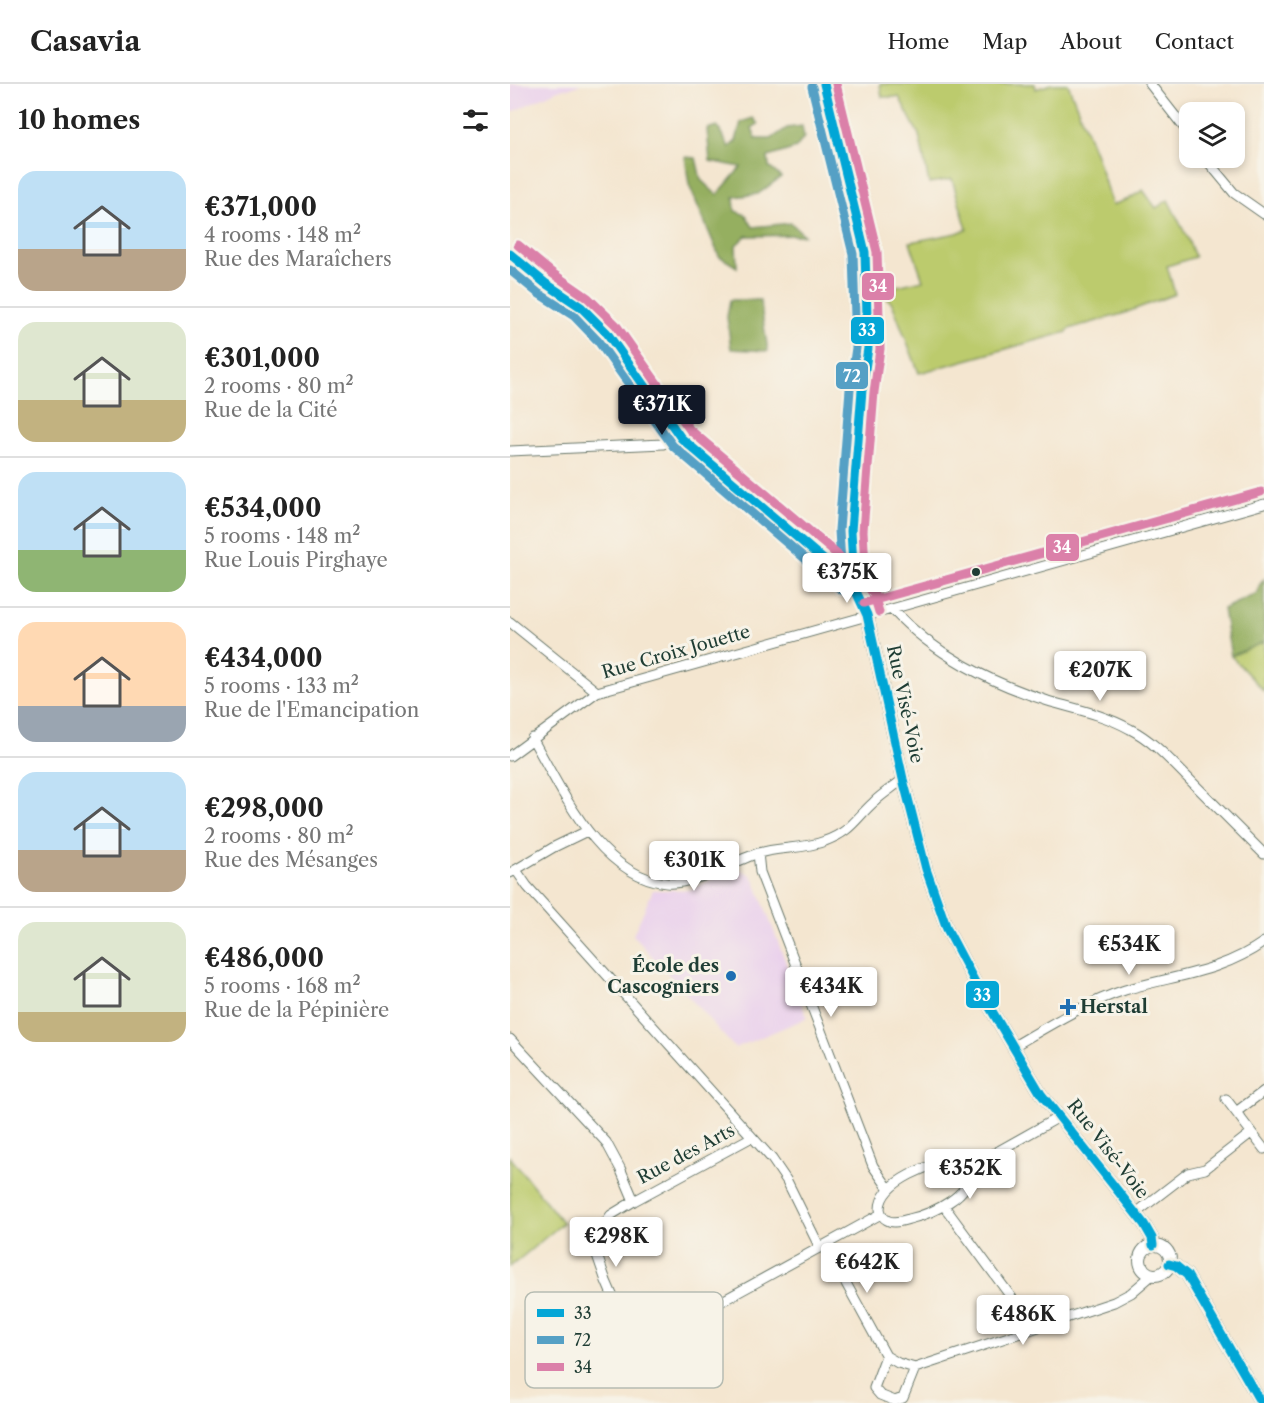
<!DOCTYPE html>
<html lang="en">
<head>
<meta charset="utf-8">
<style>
	:root { --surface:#fff; --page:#f2f2f2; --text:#222; --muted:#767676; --line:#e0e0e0; --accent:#111827 }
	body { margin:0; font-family:"Libre Caslon Text",serif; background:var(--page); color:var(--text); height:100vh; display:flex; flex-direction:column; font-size:22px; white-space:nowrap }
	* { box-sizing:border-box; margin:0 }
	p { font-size:20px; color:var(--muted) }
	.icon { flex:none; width:33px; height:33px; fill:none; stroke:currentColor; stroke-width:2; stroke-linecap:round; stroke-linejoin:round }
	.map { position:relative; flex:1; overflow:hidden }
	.panel { display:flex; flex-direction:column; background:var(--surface); width:510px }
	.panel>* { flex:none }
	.controls { position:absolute; left:669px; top:18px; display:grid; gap:12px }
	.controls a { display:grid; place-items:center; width:66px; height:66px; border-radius:12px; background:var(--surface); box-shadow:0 3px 9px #0003; font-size:30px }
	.price { position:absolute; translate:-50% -51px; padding:0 14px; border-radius:6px; background:#fff; color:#222; font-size:20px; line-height:39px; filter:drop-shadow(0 2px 3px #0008) }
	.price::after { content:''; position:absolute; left:50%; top:36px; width:18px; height:14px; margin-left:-9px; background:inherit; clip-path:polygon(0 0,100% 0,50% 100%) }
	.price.selected { background:var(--accent); color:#fff }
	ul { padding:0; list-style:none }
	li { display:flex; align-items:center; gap:18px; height:150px; padding:0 18px }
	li+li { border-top:2px solid var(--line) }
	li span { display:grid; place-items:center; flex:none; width:168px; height:120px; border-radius:18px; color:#555 }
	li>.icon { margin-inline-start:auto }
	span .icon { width:72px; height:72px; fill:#fffc; stroke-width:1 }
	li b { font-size:26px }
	h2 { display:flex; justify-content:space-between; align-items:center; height:72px; padding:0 18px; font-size:26px }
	header { display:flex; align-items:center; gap:36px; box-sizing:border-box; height:84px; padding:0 30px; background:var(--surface); border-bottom:2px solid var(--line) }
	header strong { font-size:28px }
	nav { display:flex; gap:33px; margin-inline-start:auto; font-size:21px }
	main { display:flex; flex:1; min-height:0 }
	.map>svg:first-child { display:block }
</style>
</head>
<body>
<header>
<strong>Casavia</strong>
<nav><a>Home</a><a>Map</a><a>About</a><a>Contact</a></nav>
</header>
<main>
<section class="panel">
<h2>10 homes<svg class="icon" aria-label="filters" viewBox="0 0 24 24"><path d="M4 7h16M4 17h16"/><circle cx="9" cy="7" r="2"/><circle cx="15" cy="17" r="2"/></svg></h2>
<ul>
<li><span style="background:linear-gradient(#bfe0f5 65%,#b9a48a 0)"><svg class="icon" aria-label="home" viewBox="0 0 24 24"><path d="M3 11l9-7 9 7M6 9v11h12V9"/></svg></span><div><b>€371,000</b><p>4 rooms · 148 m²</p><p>Rue des Maraîchers</p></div></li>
<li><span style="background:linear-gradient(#dfe7d0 65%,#c2b280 0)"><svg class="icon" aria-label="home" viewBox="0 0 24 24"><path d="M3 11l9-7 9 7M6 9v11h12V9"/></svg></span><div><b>€301,000</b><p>2 rooms · 80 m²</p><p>Rue de la Cité</p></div></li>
<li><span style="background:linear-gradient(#bfe0f5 65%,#8fb573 0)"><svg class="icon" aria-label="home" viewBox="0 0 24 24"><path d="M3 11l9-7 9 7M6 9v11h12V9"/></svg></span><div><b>€534,000</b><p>5 rooms · 148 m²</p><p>Rue Louis Pirghaye</p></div></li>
<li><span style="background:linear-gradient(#ffd9b3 70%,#9aa5b1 0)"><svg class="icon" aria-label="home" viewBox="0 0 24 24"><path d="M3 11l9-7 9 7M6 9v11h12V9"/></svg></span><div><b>€434,000</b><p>5 rooms · 133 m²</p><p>Rue de l'Emancipation</p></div></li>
<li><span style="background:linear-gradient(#bfe0f5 65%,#b9a48a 0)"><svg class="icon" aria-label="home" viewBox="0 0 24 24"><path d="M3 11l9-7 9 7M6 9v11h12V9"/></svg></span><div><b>€298,000</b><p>2 rooms · 80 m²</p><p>Rue des Mésanges</p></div></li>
<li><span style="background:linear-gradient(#dfe7d0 75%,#c2b280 0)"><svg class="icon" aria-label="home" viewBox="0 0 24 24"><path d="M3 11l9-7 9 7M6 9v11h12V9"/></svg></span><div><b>€486,000</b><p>5 rooms · 168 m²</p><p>Rue de la Pépinière</p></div></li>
</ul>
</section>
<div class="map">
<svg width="754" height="1319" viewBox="0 0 754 1319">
	<rect width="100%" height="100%" fill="#f7f3e8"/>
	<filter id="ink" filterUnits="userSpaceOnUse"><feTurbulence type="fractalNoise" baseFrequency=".0167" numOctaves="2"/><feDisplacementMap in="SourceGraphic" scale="12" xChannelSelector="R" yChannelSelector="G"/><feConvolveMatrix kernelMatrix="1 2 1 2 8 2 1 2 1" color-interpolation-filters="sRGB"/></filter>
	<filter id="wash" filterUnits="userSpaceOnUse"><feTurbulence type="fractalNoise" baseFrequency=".008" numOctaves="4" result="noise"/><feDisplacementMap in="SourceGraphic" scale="24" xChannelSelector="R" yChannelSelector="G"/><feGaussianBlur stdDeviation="1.35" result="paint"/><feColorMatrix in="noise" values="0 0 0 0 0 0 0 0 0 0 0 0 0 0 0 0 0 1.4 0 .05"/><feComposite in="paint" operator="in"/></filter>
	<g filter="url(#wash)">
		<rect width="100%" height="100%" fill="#f4e6d0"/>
		<path fill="#ead1ec" d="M0,0h71l-7,3 -16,3 -48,23z
			M225,784l15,6 4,5 53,139 -72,30 -102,-113 20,-45h37z"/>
		<path fill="#bccb6d" stroke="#6e8450" stroke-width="1.5" d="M370,0h155l1,5 16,-5h16l28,71 16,50 17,-6 14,-9 13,18 12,-8 19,37 8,20 -28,9 8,28 -53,20 -53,15 -2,3 -148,41 -27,-70 -9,-8 -10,-1v-7h20l30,-7 -13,-38 47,-9 10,-4 -15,-50 -23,4 -10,-48 -20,-38h-17z
			M754,558v49l-33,-35z
			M0,1073l53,66 -53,44z"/>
		<path fill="#95af60" stroke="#5a764a" stroke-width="1.5" d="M243,34l5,6 -6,4 4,11h15l16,-11 15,-2 2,11 -8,11 -28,9 1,10 12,10 -23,17 -24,3 1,14 11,4 7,12 38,-4 13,12 -58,1 -10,9 1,22 -18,-11 -30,-71 -4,-28 11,1 5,22 16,15 24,-28 -31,-6 -3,-32 10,-3 12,21 7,-6 5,-19z
			M220,216h30l8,51 -37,-2 -4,-32z
			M754,495v63l-33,14 -8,-47 35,-16 1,-7z"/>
	</g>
	<g filter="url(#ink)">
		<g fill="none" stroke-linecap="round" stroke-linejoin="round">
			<g stroke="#6a786b" stroke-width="11">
				<path id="minor" d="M314,0l41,168 3,96 -2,23 -4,19 -7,89 -4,52 2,34 -3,16
					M640,0l40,51
					M695,74l29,35 30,21
					M0,367l153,-7 18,-6
					M382,525c43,46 97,73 156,92 28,8 57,14 82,28 22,11 39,30 56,47 26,26 52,52 78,78
					M0,538l87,70
					M22,654c30,52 67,138 135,145 23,3 64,-20 86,-28 23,-9 50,-5 72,-14 27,-10 30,-22 49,-39 9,-9 20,-15 29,-23
					M0,672l87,-64 667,-188
					M248,769l2,19 113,294 16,23
					M6,786l11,16 245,273 15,22 33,67
					M0,789l44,-26 33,-16
					M0,955l96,103 14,26 14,33
					M504,962c36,-21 71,-43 111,-56 50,-15 95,-17 139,-48
					M716,1015l38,50
					M726,1028l28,-21
					M242,1053l-118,64 -23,14 -8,11 -6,15v14l9,26 27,62 6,3 12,-6 230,-126
					M446,1076l14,7c5,28 -39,47 -61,52 -7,2 -16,5 -22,1 -4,-2 -6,-6 -7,-11 0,-28 54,-47 76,-49z
					M460,1083l89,-50
					M434,1122l90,122
					M626,1129l52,-40 17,-4 46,-36
					M315,1161l61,111 12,7 17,5 199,-66 17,-9 21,-18
					M376,1272l-12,32 6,7 15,6 8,-3 12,-30"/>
			</g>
			<g stroke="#6a786b" stroke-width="14">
				<path id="tertiary" d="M0,170l35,29 36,24 11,10 15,16 74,105 169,143c8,11 13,21 17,34l36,164 23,90 21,60 29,55 65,110 103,130 8,14 1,7
					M630 1176a15 15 0 1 1 30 0a15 15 0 1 1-30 0Z
					M659,1180l7,2 11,9 74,128"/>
			</g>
			<use href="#minor" stroke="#fff" stroke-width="9"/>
			<use href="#tertiary" stroke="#fff" stroke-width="12"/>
			<g stroke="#f7f3e8" stroke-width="14">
				<path id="bus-1" d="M314,0l41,168 3,96 -6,42 -7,89 -4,52 2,34 -3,16
					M0,170l35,29 36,24 26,26 74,105 172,147 14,30 36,164 23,90 21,60 29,55 65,110 103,130 8,14 1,7
					M659,1180l7,2 11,9 74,128"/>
			</g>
			<g stroke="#f7f3e8" stroke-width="14">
				<path id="bus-2" d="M302,3l41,167 3,94 -6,41 -11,141 2,34 -3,15
					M0,186l28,23 36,23 24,25 75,105 169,144"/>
			</g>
			<g stroke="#f7f3e8" stroke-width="14">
				<path id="bus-3" d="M326,0l41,168 3,97 -6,43 -7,88 -4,51 2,35 -3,17
					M8,161l34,28 36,25 28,27 74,105 169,143 15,22 5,17
					M354,519l397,-111"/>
			</g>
			<use href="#bus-1" stroke="#05a6d6" stroke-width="9"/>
			<use href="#bus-2" stroke="#55a0c5" stroke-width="9"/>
			<use href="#bus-3" stroke="#db80a9" stroke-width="9"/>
		</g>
	</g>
	<circle fill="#1f3d34" stroke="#f7f3e8" stroke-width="2" cx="466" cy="488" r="5"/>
	<g fill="#1f6fb2" stroke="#f7f3e8" stroke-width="2">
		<circle cx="221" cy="892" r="6"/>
		<path d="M555 914h6v6h6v6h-6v6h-6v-6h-6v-6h6z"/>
	</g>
	<g text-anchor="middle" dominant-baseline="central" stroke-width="6" stroke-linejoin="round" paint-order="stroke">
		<g font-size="18" fill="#1f3d34" stroke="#f7f3e8">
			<text transform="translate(166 568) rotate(-16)">Rue Croix Jouette</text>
			<text transform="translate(395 620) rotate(78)">Rue Visé-Voie</text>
			<text transform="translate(598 1065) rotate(52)">Rue Visé-Voie</text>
			<text transform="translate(176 1070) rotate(-28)">Rue des Arts</text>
		</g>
		<g font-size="18" font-weight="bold" fill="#1f3d34" stroke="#f7f3e8" text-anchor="end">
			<text x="209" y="882">École des<tspan x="209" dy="21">Cascogniers</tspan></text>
			<text x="570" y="923" text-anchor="start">Herstal</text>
		</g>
	</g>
	<rect x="15" y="1208" width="198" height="96" rx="9" fill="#f7f3e8" stroke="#b6bcb2" stroke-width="1.5"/>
	<rect x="27" y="1225" width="27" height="8" fill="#05a6d6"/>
	<rect x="27" y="1252" width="27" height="8" fill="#55a0c5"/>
	<rect x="27" y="1279" width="27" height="8" fill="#db80a9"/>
	<g font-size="16" fill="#1f3d34">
		<text x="64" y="1235">33</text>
		<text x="64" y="1262">72</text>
		<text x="64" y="1289">34</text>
	</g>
	<g stroke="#f7f3e8" stroke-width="2">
		<rect x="351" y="188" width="34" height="29" rx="6" fill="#db80a9"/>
		<rect x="340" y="232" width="35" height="29" rx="6" fill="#05a6d6"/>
		<rect x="325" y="277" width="34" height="29" rx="6" fill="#55a0c5"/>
		<rect x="535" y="449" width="35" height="29" rx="6" fill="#db80a9"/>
		<rect x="455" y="896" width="35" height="29" rx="6" fill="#05a6d6"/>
	</g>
	<g font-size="16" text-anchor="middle" font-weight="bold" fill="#fff">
		<text x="368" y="208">34</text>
		<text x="357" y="252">33</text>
		<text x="342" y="298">72</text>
		<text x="552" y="469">34</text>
		<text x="472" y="917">33</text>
	</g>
</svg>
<div class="controls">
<a><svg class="icon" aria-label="layers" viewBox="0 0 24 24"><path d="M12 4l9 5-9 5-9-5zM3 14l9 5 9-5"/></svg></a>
</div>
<b class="price selected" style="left:152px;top:352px">€371K</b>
<b class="price" style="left:337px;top:520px">€375K</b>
<b class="price" style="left:590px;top:618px">€207K</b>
<b class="price" style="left:184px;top:808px">€301K</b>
<b class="price" style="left:619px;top:892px">€534K</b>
<b class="price" style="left:321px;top:934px">€434K</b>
<b class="price" style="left:460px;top:1116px">€352K</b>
<b class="price" style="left:106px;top:1184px">€298K</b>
<b class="price" style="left:357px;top:1210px">€642K</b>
<b class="price" style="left:513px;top:1262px">€486K</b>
</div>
</main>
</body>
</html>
